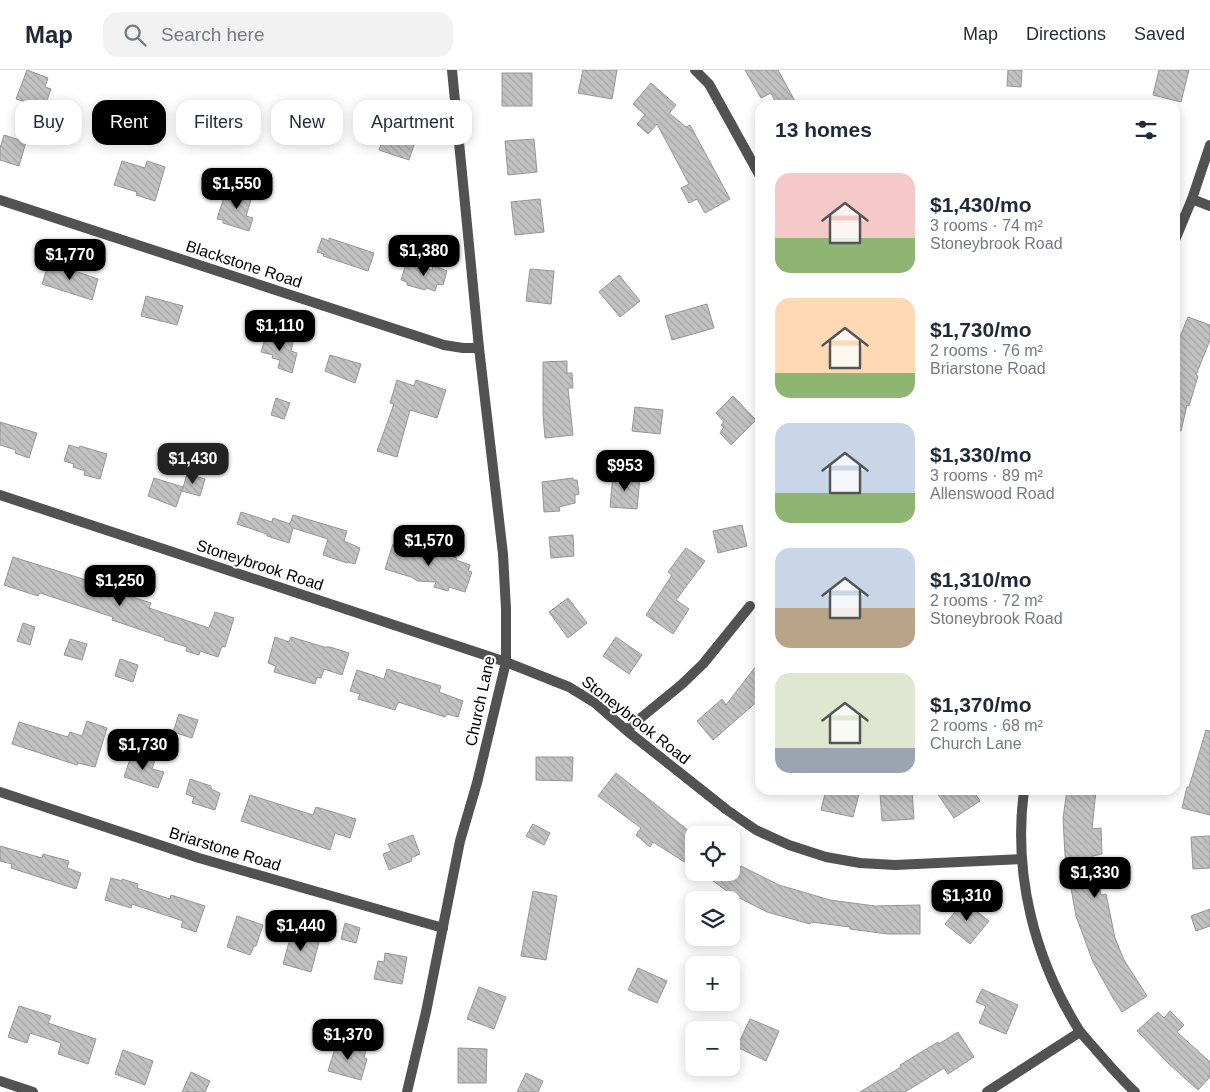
<!DOCTYPE html>
<html lang="en">
<head>
<meta charset="utf-8">
<style>
	:root { --surface:#fff; --page:#f2f2f3; --text:#1f2937; --muted:#747a83; --line:#e0e1e3; --accent:#000 }
	body { margin:0; font-family:Arial,sans-serif; background:var(--page); color:var(--text); height:100vh; display:flex; flex-direction:column; font-size:19px; white-space:nowrap }
	* { box-sizing:border-box; margin:0 }
	p { font-size:16px; color:var(--muted) }
	.icon { flex:none; width:28px; height:28px; fill:none; stroke:currentColor; stroke-width:2; stroke-linecap:round; stroke-linejoin:round }
	.map { position:relative; flex:1; overflow:hidden }
	.drawer { position:absolute; left:755px; top:30px; width:425px; height:695px; display:flex; flex-direction:column; background:var(--surface); border-radius:15px; box-shadow:0 2px 12px #0003 }
	.drawer>* { flex:none }
	.banner { position:absolute; left:15px; top:30px; width:475px; height:45px; display:flex; gap:10px }
	.buttons { position:absolute; left:685px; top:756px; display:grid; gap:10px }
	.buttons a { display:grid; place-items:center; width:55px; height:55px; border-radius:10px; background:var(--surface); box-shadow:0 2px 12px #0003; font-size:25px }
	.price { position:absolute; translate:-50% -42px; padding:0 11px; border-radius:10px; background:var(--accent); color:#fff; font-size:16px; line-height:32px; filter:drop-shadow(0 1px 2px #0008) }
	.price::after { content:''; position:absolute; left:50%; top:30px; width:15px; height:11px; margin-left:-8px; background:inherit; clip-path:polygon(0 0,100% 0,50% 100%) }
	.price.on { background:#222; color:#fff }
	ul { padding:0; list-style:none }
	li { display:flex; align-items:center; gap:15px; height:125px; padding:0 20px }
	li span { display:grid; place-items:center; flex:none; width:140px; height:100px; border-radius:15px; color:#555 }
	li>.icon { margin-inline-start:auto }
	span .icon { width:60px; height:60px; fill:#fffc; stroke-width:1 }
	li b { font-size:21px }
	h2 { display:flex; justify-content:space-between; align-items:center; height:60px; padding:0 20px; font-size:21px }
	.chip { padding:0 18px; border-radius:15px; background:var(--surface); box-shadow:0 2px 12px #0003; font-size:18px; line-height:45px }
	.chip.on { background:var(--accent); color:#fff }
	header { display:flex; align-items:center; gap:30px; box-sizing:border-box; height:70px; padding:0 25px; background:var(--surface); border-bottom:1px solid var(--line) }
	header strong { font-size:24px }
	nav { display:flex; gap:28px; margin-inline-start:auto; font-size:18px }
	.search { width:350px; height:45px; background:var(--page); display:flex; align-items:center; gap:12px; box-sizing:border-box; padding:0 18px; border-radius:15px; color:var(--muted); font-size:19px }
	.map>svg:first-child { display:block }
</style>
</head>
<body>
<header>
<strong>Map</strong>
<div class="search"><svg class="icon" aria-label="search" viewBox="0 0 24 24"><circle cx="10" cy="10" r="6"/><path d="M15 15l6 6"/></svg>Search here</div>
<nav><a>Map</a><a>Directions</a><a>Saved</a></nav>
</header>
<div class="map">
<svg width="1210" height="1022" viewBox="0 0 1210 1022">
	<defs>
		<pattern id="building-back-hatch" width="6" height="6" patternUnits="userSpaceOnUse" patternTransform="scale(1.25)"><rect width="6" height="6" fill="#c2c2c2"/><path d="M-1 5l2 2M0 0l6 6M5-1l2 2" fill="none" stroke="#a5a5a5"/></pattern>
	</defs>
	<rect width="100%" height="100%" fill="#fff"/>
	<path fill="url(#building-back-hatch)" stroke="#969696" d="M27,0l21,8 -3,9 6,2 -5,14 -5,-2 -2,5 -23,-7z
		M583,0h34l-5,29 -34,-6z
		M745,0h33l19,35h-20l-6,-12 -10,5z
		M1008,0h14l-1,17 -14,-1z
		M1159,0h30l-8,32 -28,-7z
		M502,3h30v33h-30z
		M651,13l25,22 -7,8 17,14 4,-2 40,74 -25,14 -8,-14 -8,4 -8,-15 8,-4 -32,-60 -9,10 -11,-10 8,-9 -12,-11z
		M388,53l27,8 -3,8 3,3 -6,18 -30,-10z
		M4,65l22,7 -7,24 -19,-6v-12z
		M534,69l3,33 -29,3 -3,-34z
		M122,91l23,7 2,-7 18,6 -10,34 -19,-6 1,-3 -23,-7z
		M235,118l18,5 -7,23 7,2 -4,13 -26,-8v-3l-6,-1 7,-22 7,2z
		M540,129l4,33 -29,3 -4,-33z
		M322,168l7,3v-3l45,15 -6,18 -45,-15 1,-2 -7,-2z
		M49,192l49,17 -6,21 -50,-16z
		M406,194l26,6 1,-5 14,6 -4,14 -6,-1 -2,7 -9,-3 -1,2 -18,-5v-3l-6,-2z
		M530,199l24,2 -3,33 -25,-3z
		M619,205l21,26 -20,16 -21,-25z
		M146,226l37,10 -6,19 -36,-9z
		M707,234l7,24 -42,12 -7,-24z
		M1188,247l22,8v15l-14,35 2,1 -9,30 -2,-1 -6,26 -6,-1v-81z
		M267,263l26,10 -2,8 6,2 -5,20 -14,-5 2,-8 -8,-2 1,-3 -12,-3z
		M330,285l31,9 -6,19 -30,-12z
		M567,291v12h5l1,15h-5l5,47 -28,3 -2,-24v-52z
		M397,310l17,6 2,-6 30,10 -9,28 -27,-8 -13,47 -20,-6 17,-47 -4,-1z
		M733,326l23,24 -25,25 -11,-12 4,-6 -3,-2 3,-3 -8,-9z
		M276,328l14,5 -6,16 -13,-4z
		M635,337l28,3 -3,24 -28,-3z
		M0,352l37,11 -8,25 -14,-5 1,-3 -16,-5z
		M69,375l10,3 1,-2 27,8 -7,25 -16,-4 1,-4 -12,-4 1,-3 -10,-3z
		M187,404l18,5 -5,17 -18,-5z
		M613,404l27,3 -3,32 -27,-2z
		M154,408l29,9 -7,20 -28,-11z
		M573,408v2h4l2,14 -4,1v8l-16,4 1,4 -16,1 -2,-30z
		M241,442l31,10 1,-4 17,6 3,-9 54,16 -3,10 16,7 -5,16 -7,-2 -1,1 -24,-8 5,-16 -35,-11 -4,15 -22,-7v-2l-30,-10z
		M742,455l5,21 -29,7 -5,-22z
		M573,465l1,21 -23,2 -2,-21z
		M406,472l51,16 -1,2 14,5 -2,6 4,1 -7,20 -16,-5 -1,4 -14,-4 2,-5 -18,-1 -7,-4 -26,-8 8,-25 11,3z
		M686,478l19,13 -29,39 13,9 -16,25 -27,-19 26,-40 -4,-3z
		M13,487l86,27 -1,2 53,17 -2,5 60,20 6,-16 19,6 -9,29 -3,-1 -4,11 -18,-6 -1,4 -13,-4 1,-4 -23,-7 1,-2 -53,-18 1,-3 -73,-24 -2,3 -34,-11z
		M568,528l19,25 -19,15 -19,-26z
		M23,553l12,4 -5,18 -13,-4z
		M275,567l14,5 2,-5 33,10h6l19,6 -7,22 -18,-6 -3,9 -4,-1 -2,7 -41,-12 2,-6 -8,-3z
		M616,567l26,18 -13,19 -26,-18z
		M70,569l17,5 -5,16 -18,-5z
		M120,589l18,6 -5,17 -18,-6z
		M760,591v38l-47,41 -16,-19 25,-22 4,6z
		M387,599l54,17 -2,6 24,9 -5,16 -11,-3 -2,3 -47,-15 -3,8 -37,-11 2,-5 -10,-3 7,-21 27,9z
		M179,644l19,6 -6,18 -19,-6z
		M87,651l20,7 -12,39 -17,-4 -1,2 -65,-21 7,-22 49,15 2,-5 12,4z
		M1206,660l4,1v84l-28,-7 5,-21h2z
		M132,683l23,7 -3,9 12,3 -6,16 -34,-11z
		M536,687h37l-1,24 -36,-1z
		M616,703l78,62v33l-41,-26 -3,5 -14,-12 5,-7 -43,-32z
		M190,709l21,7v3l9,4 -5,17 -23,-7 2,-6 -8,-3z
		M826,720h34l-7,27 -32,-7z
		M889,720h23l2,29 -32,2 -2,-28 9,-1z
		M935,720h38l7,11 -26,17z
		M1067,720h29l-4,39 9,-1 1,26 -9,2 8,39 5,-1 9,44 9,22 23,36 -25,16 -9,-14 -20,-36 -17,-46 -11,-61 -2,-37z
		M250,725l63,20 3,-8 40,12 -6,19 -15,-5 -5,17 -89,-29z
		M533,754l17,9 -6,12 -18,-9z
		M413,765l7,19 -9,4 1,3 -23,9 -6,-16 8,-3 -3,-7z
		M1210,766v32l-17,1 -2,-32z
		M0,776l42,12 1,-4 26,7 -2,7 14,5 -5,16 -65,-21 1,-4 -12,-3z
		M741,796l38,19 51,15 45,6 45,-1v29h-32l-38,-5v-2l-39,-5 -1,2 -43,-12 -39,-20 -27,-20h37z
		M111,808l11,3v-2l16,5 -1,4 33,11 1,-4 34,11 -9,26 -15,-5 2,-6 -51,-17 -1,4 -26,-8z
		M533,821l24,5 -11,64 -25,-4z
		M964,831l25,20 -19,23 -25,-20z
		M1210,839v17l-14,5 -5,-15z
		M237,846l26,9 -7,21h-2l-4,9 -23,-8z
		M345,853l15,5 -4,15 -15,-4z
		M292,861l20,6 -1,3 8,2 -8,30 -28,-8z
		M385,883l22,4 -5,27 -28,-5 4,-18 6,1z
		M638,898l29,13 -10,22 -29,-13z
		M479,917l27,10 -12,32 -27,-10z
		M982,919l36,16 -12,29 -27,-11 7,-17 -10,-4z
		M19,936l32,10 -3,7 48,16 -8,25 -30,-10 3,-11 -31,-10 -3,10 -19,-6z
		M1170,941l14,14 -7,7 33,30v15l-12,13 -29,-26 -32,-33 21,-19 6,6z
		M750,949l29,12 -13,30 -29,-14z
		M958,962l16,25 -26,17 -4,-6 -39,24h-45l41,-25 -1,-2 38,-23 1,2z
		M337,972l29,8 -2,8 3,1 -6,21 -33,-9z
		M458,978l29,1 -1,34h-28z
		M123,980l30,11 -8,24 -30,-11z
		M191,1002l19,9 -5,11h-23z
		M526,1003l17,8 -5,11h-21z"/>
	<g fill="none" stroke-linecap="round" stroke-linejoin="round">
		<path stroke="#525252" stroke-width="10" d="M695,0l14,14 51,92
			M1192,129l18,7
			M0,130l444,145 19,3h16
			M0,425l506,167 63,25 26,16 31,27 101,80 29,20 33,15 37,12 34,6 35,2 126,-6
			M626,660l55,-45 22,-21 47,-58
			M0,722l199,66 244,70
			M0,1011l33,11
			M987,1022l93,-60"/>
		<path stroke="#525252" stroke-width="10" d="M1175,170l17,-41 18,-54
			M1024,720c-11,84 10,168 55,240 5,7 12,14 17,20 13,15 25,29 39,42
			M407,1022l19,-80 34,-171 17,-58 29,-121v-53l-3,-55 -24,-206 -27,-278"/>
	</g>
	<g text-anchor="middle" dominant-baseline="central" stroke-width="4" stroke-linejoin="round" paint-order="stroke">
		<g font-size="16" fill="#000" stroke="#fff">
			<text transform="translate(244 194) rotate(18)">Blackstone Road</text>
			<text transform="translate(260 495) rotate(18)">Stoneybrook Road</text>
			<text transform="translate(480 631) rotate(-78)">Church Lane</text>
			<text transform="translate(636 650) rotate(38)">Stoneybrook Road</text>
			<text transform="translate(225 779) rotate(17)">Briarstone Road</text>
		</g>
	</g>
</svg>
<div class="buttons">
<a><svg class="icon" aria-label="locate" viewBox="0 0 24 24"><circle cx="12" cy="12" r="6"/><path d="M12 2v4M12 18v4M2 12h4M18 12h4"/></svg></a>
<a><svg class="icon" aria-label="layers" viewBox="0 0 24 24"><path d="M12 4l9 5-9 5-9-5zM3 14l9 5 9-5"/></svg></a>
<a>+</a>
<a>−</a>
</div>
<b class="price" style="left:237px;top:140px">$1,550</b>
<b class="price" style="left:424px;top:207px">$1,380</b>
<b class="price" style="left:70px;top:211px">$1,770</b>
<b class="price" style="left:280px;top:282px">$1,110</b>
<b class="price on" style="left:193px;top:415px">$1,430</b>
<b class="price" style="left:625px;top:422px">$953</b>
<b class="price" style="left:429px;top:497px">$1,570</b>
<b class="price" style="left:120px;top:537px">$1,250</b>
<b class="price" style="left:143px;top:701px">$1,730</b>
<b class="price" style="left:1095px;top:829px">$1,330</b>
<b class="price" style="left:967px;top:852px">$1,310</b>
<b class="price" style="left:301px;top:882px">$1,440</b>
<b class="price" style="left:348px;top:991px">$1,370</b>
<div class="banner">
<a class="chip">Buy</a>
<a class="chip on">Rent</a>
<a class="chip">Filters</a>
<a class="chip">New</a>
<a class="chip">Apartment</a>
</div>
<section class="drawer">
<h2>13 homes<svg class="icon" aria-label="filters" viewBox="0 0 24 24"><path d="M4 7h16M4 17h16"/><circle cx="9" cy="7" r="2"/><circle cx="15" cy="17" r="2"/></svg></h2>
<ul>
<li><span style="background:linear-gradient(#f6c9c9 65%,#8fb573 0)"><svg class="icon" aria-label="home" viewBox="0 0 24 24"><path d="M3 11l9-7 9 7M6 9v11h12V9"/></svg></span><div><b>$1,430/mo</b><p>3 rooms · 74 m²</p><p>Stoneybrook Road</p></div></li>
<li><span style="background:linear-gradient(#ffd9b3 75%,#8fb573 0)"><svg class="icon" aria-label="home" viewBox="0 0 24 24"><path d="M3 11l9-7 9 7M6 9v11h12V9"/></svg></span><div><b>$1,730/mo</b><p>2 rooms · 76 m²</p><p>Briarstone Road</p></div></li>
<li><span style="background:linear-gradient(#c9d6e8 70%,#8fb573 0)"><svg class="icon" aria-label="home" viewBox="0 0 24 24"><path d="M3 11l9-7 9 7M6 9v11h12V9"/></svg></span><div><b>$1,330/mo</b><p>3 rooms · 89 m²</p><p>Allenswood Road</p></div></li>
<li><span style="background:linear-gradient(#c9d6e8 60%,#b9a48a 0)"><svg class="icon" aria-label="home" viewBox="0 0 24 24"><path d="M3 11l9-7 9 7M6 9v11h12V9"/></svg></span><div><b>$1,310/mo</b><p>2 rooms · 72 m²</p><p>Stoneybrook Road</p></div></li>
<li><span style="background:linear-gradient(#dfe7d0 75%,#9aa5b1 0)"><svg class="icon" aria-label="home" viewBox="0 0 24 24"><path d="M3 11l9-7 9 7M6 9v11h12V9"/></svg></span><div><b>$1,370/mo</b><p>2 rooms · 68 m²</p><p>Church Lane</p></div></li>
</ul>
</section>
</div>
</body>
</html>
